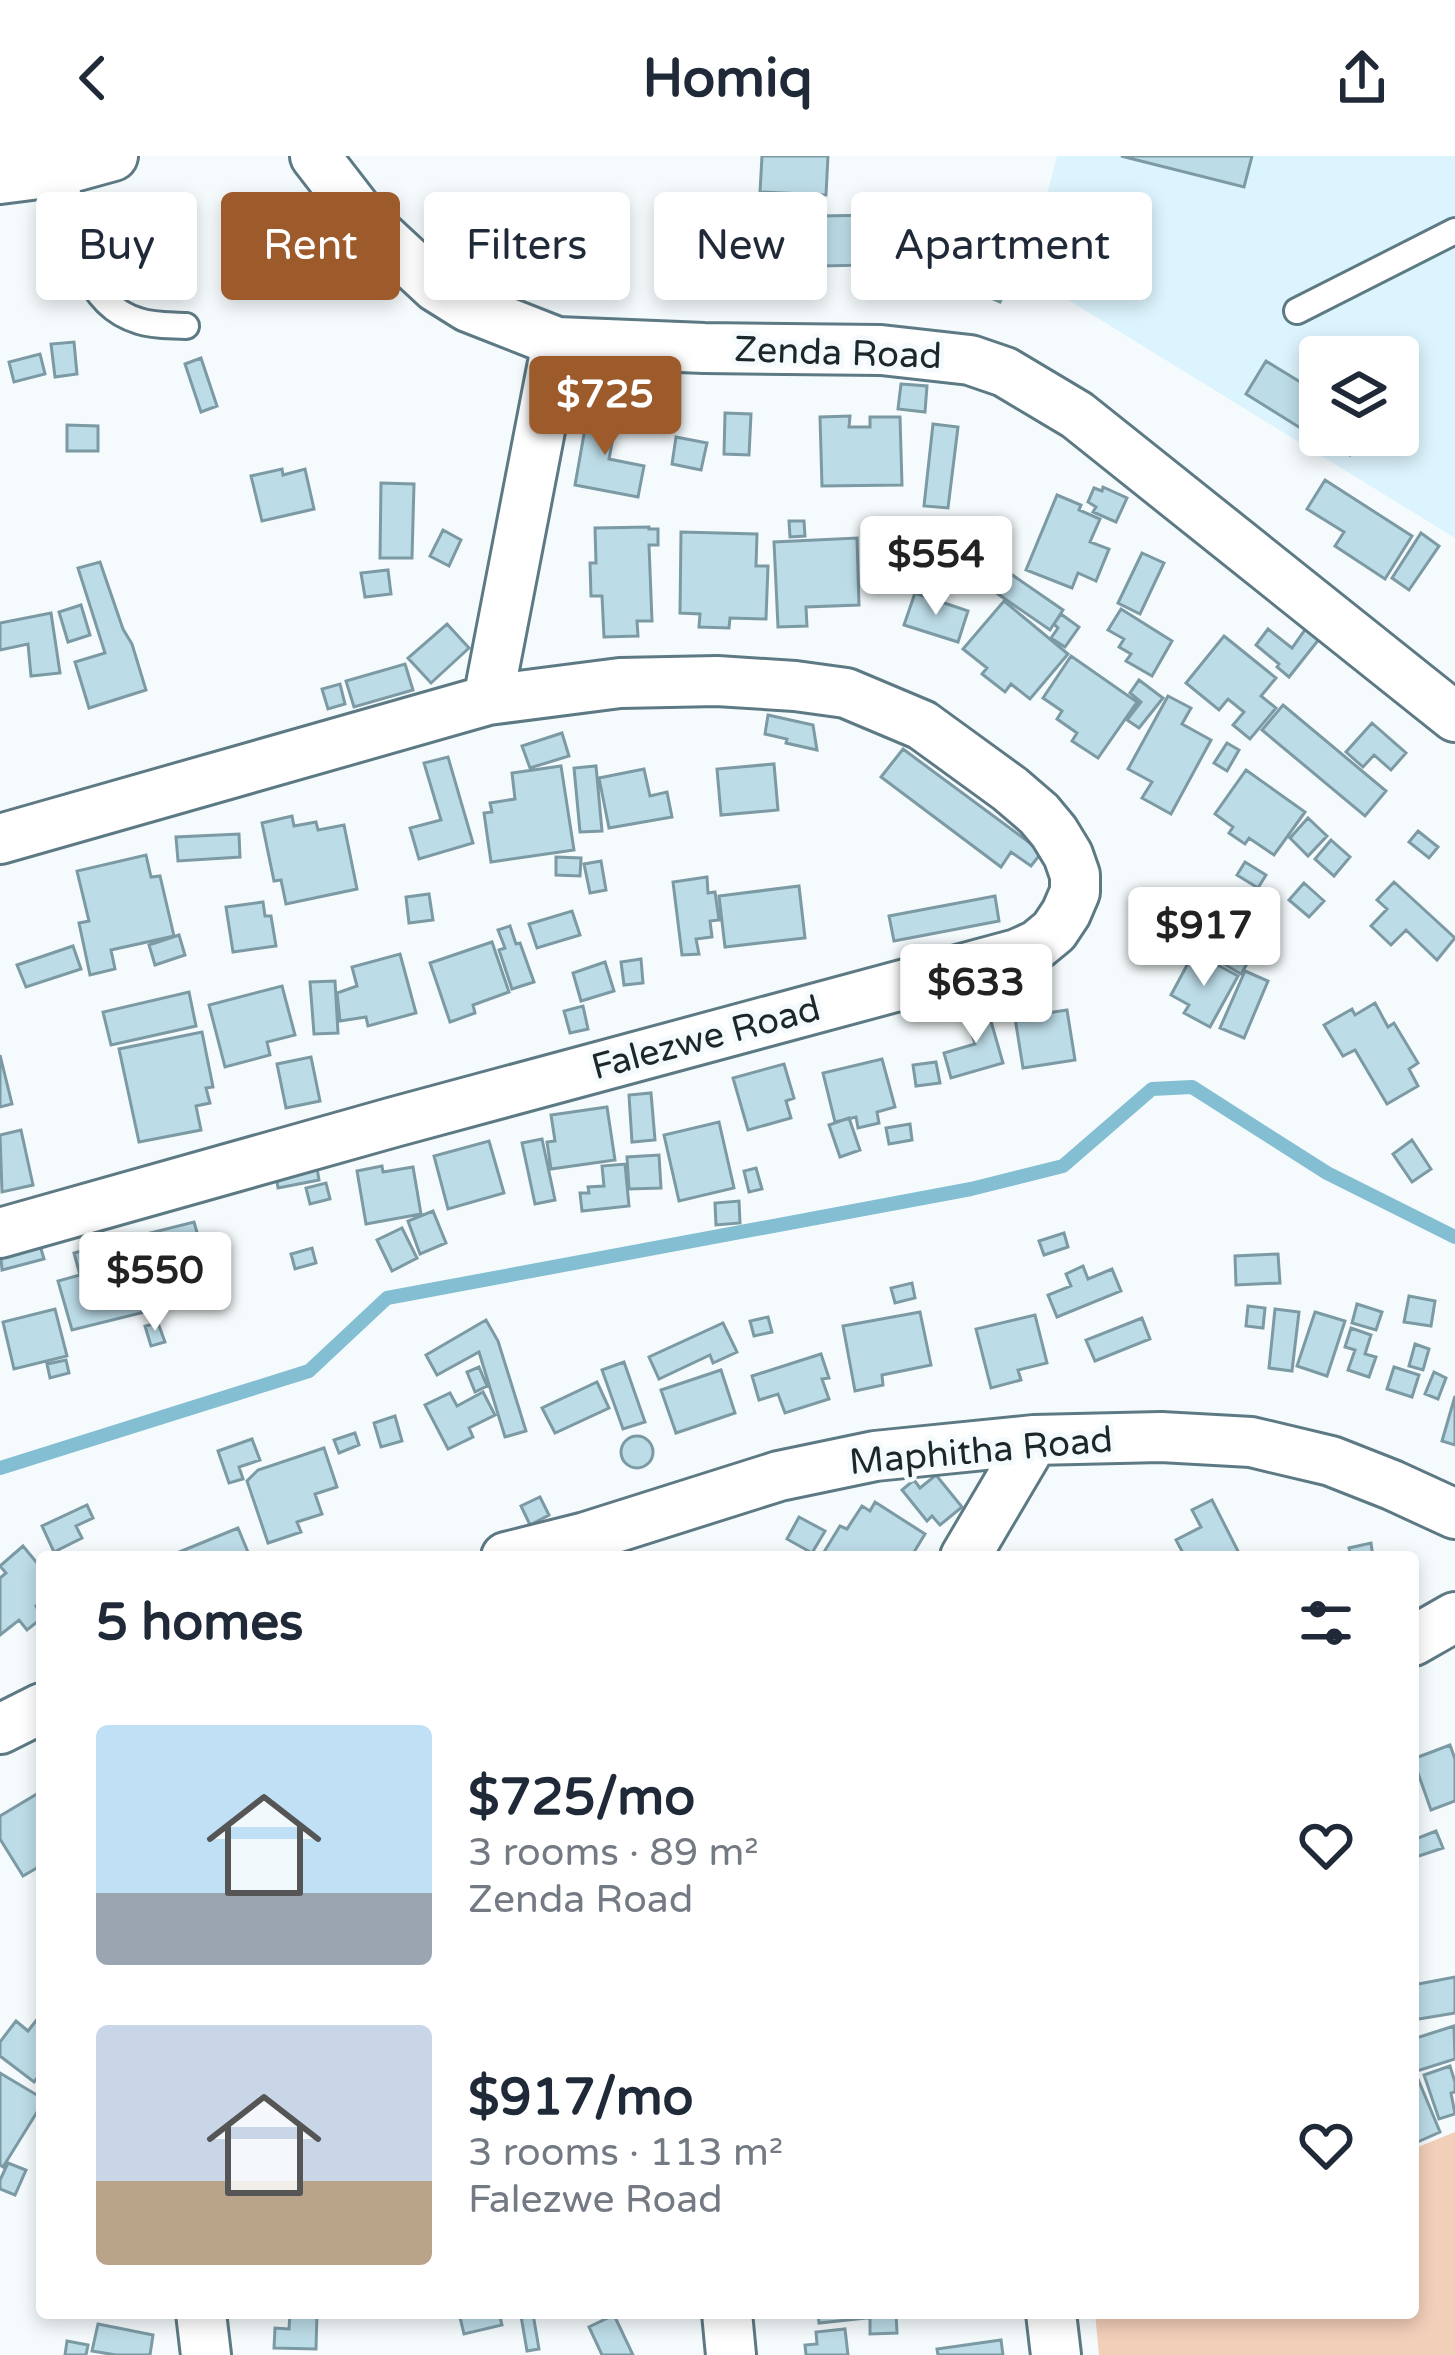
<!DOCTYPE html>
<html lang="en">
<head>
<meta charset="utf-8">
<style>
	:root { --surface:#fff; --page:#f2f2f3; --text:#1f2937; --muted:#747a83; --accent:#9d5a2a }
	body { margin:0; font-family:"Varela Round",sans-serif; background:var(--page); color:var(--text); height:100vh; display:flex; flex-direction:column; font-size:45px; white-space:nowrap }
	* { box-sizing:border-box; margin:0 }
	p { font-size:39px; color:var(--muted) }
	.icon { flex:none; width:66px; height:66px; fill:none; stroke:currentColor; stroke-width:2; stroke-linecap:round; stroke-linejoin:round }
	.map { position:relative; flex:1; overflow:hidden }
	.details { position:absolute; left:36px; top:1395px; width:1383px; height:768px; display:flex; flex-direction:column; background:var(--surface); border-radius:12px; box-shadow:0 6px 18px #0003 }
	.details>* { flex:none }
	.banner { position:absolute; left:36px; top:36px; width:1383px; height:108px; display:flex; gap:24px }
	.buttons { position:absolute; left:1299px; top:180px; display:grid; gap:24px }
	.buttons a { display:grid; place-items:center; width:120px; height:120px; border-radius:12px; background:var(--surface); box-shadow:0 6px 18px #0003; font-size:60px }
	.price { position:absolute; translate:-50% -102px; padding:0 27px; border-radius:12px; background:#fff; color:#222; font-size:39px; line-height:78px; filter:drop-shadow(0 3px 6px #0008) }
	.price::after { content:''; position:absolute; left:50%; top:72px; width:36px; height:27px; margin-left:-18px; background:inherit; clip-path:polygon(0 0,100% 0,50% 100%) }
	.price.selected { background:var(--accent); color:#fff }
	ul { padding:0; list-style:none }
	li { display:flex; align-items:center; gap:36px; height:300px; padding:0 60px }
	li span { display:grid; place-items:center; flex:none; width:336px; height:240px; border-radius:12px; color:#555 }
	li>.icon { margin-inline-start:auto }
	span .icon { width:144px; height:144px; fill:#fffc; stroke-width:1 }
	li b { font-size:51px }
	h2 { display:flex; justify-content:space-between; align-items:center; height:144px; padding:0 60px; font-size:51px }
	.chip { padding:0 42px; border-radius:12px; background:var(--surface); box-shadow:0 6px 18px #0003; font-size:42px; line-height:108px }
	.chip.selected { background:var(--accent); color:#fff }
	header { display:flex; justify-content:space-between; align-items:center; height:156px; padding:0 60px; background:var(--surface); font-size:54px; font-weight:700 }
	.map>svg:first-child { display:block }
</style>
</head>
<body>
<header><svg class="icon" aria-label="back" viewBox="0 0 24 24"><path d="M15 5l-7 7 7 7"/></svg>Homiq<svg class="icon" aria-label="share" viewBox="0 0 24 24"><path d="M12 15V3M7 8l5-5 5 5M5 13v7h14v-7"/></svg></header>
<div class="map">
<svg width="1455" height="2199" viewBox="0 0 1455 2199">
	<rect width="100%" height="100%" fill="#f5fbfd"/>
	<path fill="#dcf4fd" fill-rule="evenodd" d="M1057,0h398v382l-429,-264zM1320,201h78v78h-78z"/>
	<path fill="#f2cfb9" d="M1455,1976v223h-356l-4,-42h318v-164z"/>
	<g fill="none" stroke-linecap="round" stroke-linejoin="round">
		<path stroke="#83bed2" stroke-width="14" d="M0,1312l309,-97 78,-73 584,-109 92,-23 89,-77 40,-2 135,86 128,64"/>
	</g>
	<path fill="#bcdce7" stroke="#7c9aa4" stroke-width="3" d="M762,0h66l-2,39 -66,-3z
		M1121,0h131l-8,31z
		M878,39h35l1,69 -94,2 -1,-50 60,-1z
		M183,82l7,25 -23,6 -7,-24z
		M155,84l7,34 -54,10 -7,-33z
		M998,93l21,10 -19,43 -20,-9z
		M74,186l3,32 -22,3 -4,-33z
		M40,198l5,20 -31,8 -5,-20z
		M201,202l16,48 -16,6 -16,-48z
		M1266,205l54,33v25l-10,15 -64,-40z
		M901,228l26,2 -2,26 -27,-3z
		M589,250l29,5 -9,48 35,7 -6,31 -63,-12z
		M725,257l26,1 -2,41 -25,-1z
		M850,260l-1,11h21v-10h30l2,68 -80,1 -2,-69z
		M933,268l25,3 -10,81 -24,-2z
		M67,269l31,1v25h-31z
		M1320,278l24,1 13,7 -7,13 -32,-17z
		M676,281l31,6 -6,27 -29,-6z
		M282,313l1,6 22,-6 9,40 -52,12 -11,-45z
		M1325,324l87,56 -27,43 -50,-33 9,-14 -37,-23z
		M381,327l33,1 -2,74h-32z
		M1103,331l24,11 -11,24 -23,-10 3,-5 -8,-5 6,-14 8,3z
		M1057,339l24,10 -2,5 21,9 -10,23 19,7 -13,32 -18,-8 -6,15 -46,-18z
		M789,365h15l1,15 -15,1z
		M649,371v2h9v16h-9l3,76h-15l1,15 -34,1 -2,-41h-11l-1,-33h6l-1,-35z
		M443,374l18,10 -12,26 -19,-10z
		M681,376l76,2 -1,32h12l-2,53 -36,-1 -1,10 -30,-1 1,-13 -20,-1z
		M1421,377l18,13 -30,44 -17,-12z
		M857,382l2,67 -53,2 1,19 -29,1 -4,-85z
		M1142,397l22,10 -24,51 -22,-11z
		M100,406l23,67 9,15 14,46 -57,18 -14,-46 30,-9 -27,-85z
		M388,414l3,24 -26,3 -4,-24z
		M1011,418l52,36 -13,20 -52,-36z
		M915,437l53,18 -10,31 -54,-17z
		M1004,445l64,53 -38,45 -19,-15 -6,8 -23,-18 5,-6 -24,-19z
		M81,449l9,30 -22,7 -9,-30z
		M1121,453l51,32 -20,35 -26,-15 5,-7 -12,-7 5,-8 -16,-9z
		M51,457l9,60 -29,3 -3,-32 -28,6v-27z
		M1061,458l18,13 -14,20 -14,-9 7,-10 -4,-4z
		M447,468l22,24 -38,35 -23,-25z
		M1307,471l13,11 -31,39 -12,-10 2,-3 -23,-19 12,-16 24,19z
		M1224,480l52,42 -15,18 15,12 -26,31 -17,-14 11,-13 -16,-13 -9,11 -33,-27z
		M1071,500l66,46 -39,56 -26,-17 5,-8 -20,-14 5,-8 -19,-13z
		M405,508l8,26 -59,17 -8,-26z
		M1139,524l24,18 -24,30 -12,-8 14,-18 -11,-9z
		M340,528l5,20 -17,5 -6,-20z
		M1168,540l23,12 -9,16 29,16 -40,74 -29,-16 10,-16 -24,-13z
		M1283,549l103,86 -21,25 -103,-86z
		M768,559l45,10 4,25 -31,-7 1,-4 -22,-5z
		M1372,567l34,30 -15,17 -17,-15 -11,12 -17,-15z
		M562,577l7,23 -39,12 -8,-22z
		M1227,587l12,7 -12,21 -13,-8z
		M903,593l139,103 -11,14 -20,-14 -10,15 -120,-90z
		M448,601l25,86 -54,16 -9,-31 31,-8 -17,-57z
		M774,608l4,46 -57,5 -4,-46z
		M561,610l13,84 -83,12 -7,-49 8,-1 -2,-9 25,-4 -3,-26z
		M596,610l6,65 -22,1 -6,-64z
		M644,613l6,27 17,-4 5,25 -63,11 -10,-50z
		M1246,614l59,42 -31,43 -25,-17 -4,6 -16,-11 4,-6 -18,-13z
		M292,660l2,10 22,-4 2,8 26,-5 13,64 -71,15 -5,-24 -7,1 -12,-58z
		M1308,662l19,18 -19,20 -18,-18z
		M1418,675l20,16 -9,11 -20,-16z
		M239,678l1,23 -62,4 -2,-24z
		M1331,684l19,17 -16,19 -19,-17z
		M146,699l5,22 9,-1 14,60 -63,14 4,19 -25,6 -11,-52 10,-2 -12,-50z
		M556,701l25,1 -1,18 -24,-1z
		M601,705l5,29 -16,3 -6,-29z
		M1245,706l21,13 -8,13 -21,-13z
		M707,721l1,16 7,-1 4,28 -9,1 2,16 -16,2 3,15 -17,1 -9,-73z
		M1394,726l61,56 -18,22 -31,-30 -15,15 -20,-19 16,-17 -10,-9z
		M1304,727l20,18 -15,16 -20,-17z
		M799,730l6,52 -80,9 -6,-51z
		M429,738l4,26 -24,3 -3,-26z
		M995,740l4,25 -105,20 -5,-25z
		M263,746l2,14h6l5,30 -43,6 -7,-45z
		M572,755l8,24 -43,13 -8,-24z
		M510,770l6,18 4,-1 14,39 -22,7 -13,-39 6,-2 -7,-18z
		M179,779l6,20 -30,10 -6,-20z
		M492,786l17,50 -36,13 2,8 -25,9 -20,-59z
		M73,790l8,23 -55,18 -9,-22z
		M1194,796l44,24 -28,51 -26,-14 5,-8 -18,-10z
		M1230,796l18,10 -7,12 -17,-10z
		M400,798l16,59 -48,13 -2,-9 -26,4 -3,-28 20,-7 -5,-19z
		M641,803l2,24 -19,2 -3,-23z
		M605,806l9,29 -33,10 -8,-28z
		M1245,815l23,10 -24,57 -24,-10z
		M335,825l3,52 -24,1 -4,-52z
		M282,830l13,49 -28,7 3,13 -45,12 -16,-62z
		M189,836l7,34 -85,19 -8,-33z
		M1375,847l13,24 6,-4 24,40 -9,6 9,17 -31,18 -32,-54 -12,6 -19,-31 28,-16 3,6z
		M986,848l17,59 -52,15 -7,-25 31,-9 -10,-33z
		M583,850l5,23 -18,4 -6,-22z
		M1067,854l8,50 -52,8 -8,-50z
		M202,876l11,55 -7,1 4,15 -14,3 5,24 -62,12 -20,-93z
		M0,899l12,49 -12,3z
		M311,901l9,44 -34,7 -9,-44z
		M882,903l13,48 -18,5 2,11 -21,5 -2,-11 -21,5 -12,-49z
		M936,906l4,21 -24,3 -3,-21z
		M784,908l10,34 -8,3 5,17 -43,12 -15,-52z
		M651,937l4,47 -23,2 -3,-47z
		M607,951l8,53 -64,9 -4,-27 8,-1 -4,-26z
		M849,962l11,32 -20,7 -11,-32z
		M719,966l15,66 -55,13 -15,-66z
		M910,968l2,16 -23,4 -3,-16z
		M21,974l12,55 -31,7 -2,-57z
		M542,983l13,61 -20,4 -13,-61z
		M1412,984l19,29 -19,13 -19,-28z
		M489,985l15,52 -56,16 -14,-53z
		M659,999l2,33 -32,1 -2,-32z
		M316,1006l3,18 -41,8 -3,-19z
		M625,1008l4,42 -47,5 -2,-18h9l-1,-6 16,-1 -2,-20z
		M382,1010l1,6 30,-5 8,47 -55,10 -9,-53z
		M756,1012l6,21 -13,3 -5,-21z
		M326,1027l4,16 -20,5 -4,-16z
		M739,1045l1,22 -24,2 -1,-22z
		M433,1055l13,32 -26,11 -12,-33z
		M194,1066l6,21 21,-5 6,27 -65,17 -12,-49z
		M402,1072l15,30 -25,13 -15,-31z
		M1064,1077l4,14 -24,8 -5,-14z
		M39,1086l5,17 -42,11 -2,-24z
		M103,1089l4,16 35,-9 15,57 -85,21 -14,-49 22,-6 -6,-22z
		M312,1092l4,15 -21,6 -4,-15z
		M1278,1098l2,29 -44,2 -1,-29z
		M1083,1110l5,13 24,-10 9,22 -64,26 -9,-22 23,-9 -5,-12z
		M912,1127l3,15 -20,5 -4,-15z
		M1409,1140l26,5 -4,25 -27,-4z
		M1357,1148l25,8 -6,18 -24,-7z
		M1248,1150l17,2 -2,20 -17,-2z
		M55,1153l12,47 -53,13 -11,-47z
		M1275,1153l24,3 -7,59 -23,-3z
		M920,1156l11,53 -49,10 1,10 -28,6 -12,-65z
		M1315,1156l30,9 -18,55 -30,-10z
		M1035,1159l12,48 -29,7 3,10 -30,8 -15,-59z
		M768,1161l4,15 -18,4 -4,-15z
		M1142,1162l8,21 -55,22 -9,-21z
		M486,1164l12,21 28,90 -21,6 -26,-85 -42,23 -11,-20z
		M158,1167l7,19 -14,4 -6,-20z
		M723,1167l14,29 -24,11 -3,-8 -51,24 -10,-22z
		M1351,1172l20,7 -6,19 11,3 -7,20 -21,-7 7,-20 -10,-3z
		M1415,1188l14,5 -6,21 -14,-4z
		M821,1198l8,24 -7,1 7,20 -44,14 -7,-19 -19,6 -7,-24z
		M66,1204l3,13 -19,5 -3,-14z
		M624,1206l21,60 -22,7 -21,-59z
		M479,1211l8,19 -12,6 -8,-20z
		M1394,1211l25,8 -7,22 -25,-8z
		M721,1214l14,43 -59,20 -15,-43z
		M1434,1216l12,6 -8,21 -13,-5z
		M597,1226l12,26 -54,25 -13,-25z
		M483,1236l12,23 -26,13 4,9 -25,12 -23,-44 25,-12 7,13z
		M1455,1240v49l-13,-4z
		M395,1260l7,25 -21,6 -7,-24z
		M355,1277l4,12 -20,8 -5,-13z
		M621 1296a16 16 0 1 1 32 0a16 16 0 1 1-32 0Z
		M252,1283l8,21 -21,7 4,12 -14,4 -11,-32z
		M324,1292l13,39 -22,7 7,20 -25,8 4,10 -33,11 -21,-62 11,-11z
		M936,1319l26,32 -22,18 -8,-9 -5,5 -25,-31 12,-10 6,8z
		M540,1341l9,18 -19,10 -9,-19z
		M1212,1344l29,57h-56l-9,-17 25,-13 -9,-17z
		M875,1346l50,32 -14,23h-80l-7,-5 16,-26 7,3 15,-23 8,5z
		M87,1349l6,13 -17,8 6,12 -28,14 -12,-26z
		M799,1361l26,14 -13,22 -25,-14z
		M238,1372l12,29h-83z
		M1371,1387l2,14h-22l-2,-9z
		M23,1390l19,23v33l-6,4 6,12 -15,12 -8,-10 -19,15v-57l6,-5 -6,-7z
		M1450,1589l5,14v42l-24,9 -18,-51z
		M42,1635v74l-19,11 -23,-37v-23z
		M1436,1675l7,17 -30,10v-18z
		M1455,1821v36l-42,7v-35z
		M42,1857v63l-2,-2 -6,8 -34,-26v-14l16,-21 12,10z
		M1454,1870l1,33 -41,13 -1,-33z
		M1450,1910l5,16v10l-4,1 4,21 -16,5 -15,-44z
		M0,1917l42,25v6l-39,63 -3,-2z
		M1418,1923l22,53 -27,12v-63z
		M8,2007l18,7 -11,25 -15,-6v-9z
		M290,2157h27l-1,36 -42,-1 1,-20 14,1z
		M459,2157h40l3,12 -38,9z
		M818,2157h48l1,5 -48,5z
		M870,2157h26l1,20 -27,1z
		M533,2158l6,35 -12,2 -6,-35z
		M614,2159l19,40h-31l-13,-28z
		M98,2168l55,11 -3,20h-34l-24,-4z
		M845,2173l3,26h-42l-1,-10 12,-1 -1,-12z
		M1001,2184l2,15h-65l-1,-6z
		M67,2185l21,4 -2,10h-21z"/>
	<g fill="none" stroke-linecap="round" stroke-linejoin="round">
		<g stroke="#5d7a84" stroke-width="30">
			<path id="service" d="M65,14c7,53 12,133 74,151 15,5 31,4 47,5
				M1297,155l158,-80"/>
		</g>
		<g stroke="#5d7a84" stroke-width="54">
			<path id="minor" d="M315,0l51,66 70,65 32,20 89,35 147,6 177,2 89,10 35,12 72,43 378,302
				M0,23l55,-7 58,-16
				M488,544l69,-358
				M0,683l488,-139 132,-17 97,-2 78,5 51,7 76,32 88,64 29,25 15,18 14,23 7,20v17l-9,21 -12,18 -17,14 -20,9 -623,168 -394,111
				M506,1401l80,-20 193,-61 96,-20 159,-16 127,-3 90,5 80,19 61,24 63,29
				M965,1401l69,-117
				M1413,1485l42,-24
				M0,1573l42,-21
				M201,2157l5,42
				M727,2157l4,42
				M1051,2157l5,42"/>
		</g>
		<use href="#service" stroke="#fff" stroke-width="24"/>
		<use href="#minor" stroke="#fff" stroke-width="48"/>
	</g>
	<g text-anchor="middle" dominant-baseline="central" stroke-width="10" stroke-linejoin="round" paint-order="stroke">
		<g font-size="36" fill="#1b272b" stroke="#f5fbfd">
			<text transform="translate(838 197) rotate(2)">Zenda Road</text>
			<text transform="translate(706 882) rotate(-15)">Falezwe Road</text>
			<text transform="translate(981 1295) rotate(-5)">Maphitha Road</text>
		</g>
	</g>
</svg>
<div class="buttons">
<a><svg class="icon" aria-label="layers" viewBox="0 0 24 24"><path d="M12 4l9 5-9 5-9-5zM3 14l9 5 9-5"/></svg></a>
</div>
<b class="price selected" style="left:605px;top:302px">$725</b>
<b class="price" style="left:936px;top:462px">$554</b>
<b class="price" style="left:1204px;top:833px">$917</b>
<b class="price" style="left:976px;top:890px">$633</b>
<b class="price" style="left:155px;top:1178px">$550</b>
<div class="banner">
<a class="chip">Buy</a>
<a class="chip selected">Rent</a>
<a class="chip">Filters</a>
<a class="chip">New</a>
<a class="chip">Apartment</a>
</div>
<section class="details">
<h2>5 homes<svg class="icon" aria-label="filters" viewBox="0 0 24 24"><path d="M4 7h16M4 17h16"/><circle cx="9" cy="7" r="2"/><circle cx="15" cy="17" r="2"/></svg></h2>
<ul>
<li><span style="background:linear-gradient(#bfe0f5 70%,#9aa5b1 0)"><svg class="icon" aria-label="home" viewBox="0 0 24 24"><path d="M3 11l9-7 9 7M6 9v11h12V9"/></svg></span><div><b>$725/mo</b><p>3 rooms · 89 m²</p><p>Zenda Road</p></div><svg class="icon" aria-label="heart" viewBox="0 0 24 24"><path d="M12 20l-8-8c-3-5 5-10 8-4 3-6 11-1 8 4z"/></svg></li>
<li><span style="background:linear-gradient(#c9d6e8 65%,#b9a48a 0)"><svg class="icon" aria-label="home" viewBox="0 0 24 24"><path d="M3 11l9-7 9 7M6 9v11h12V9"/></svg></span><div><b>$917/mo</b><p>3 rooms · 113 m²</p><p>Falezwe Road</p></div><svg class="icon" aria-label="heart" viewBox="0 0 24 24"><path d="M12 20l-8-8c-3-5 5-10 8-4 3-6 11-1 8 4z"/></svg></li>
</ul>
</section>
</div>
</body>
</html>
